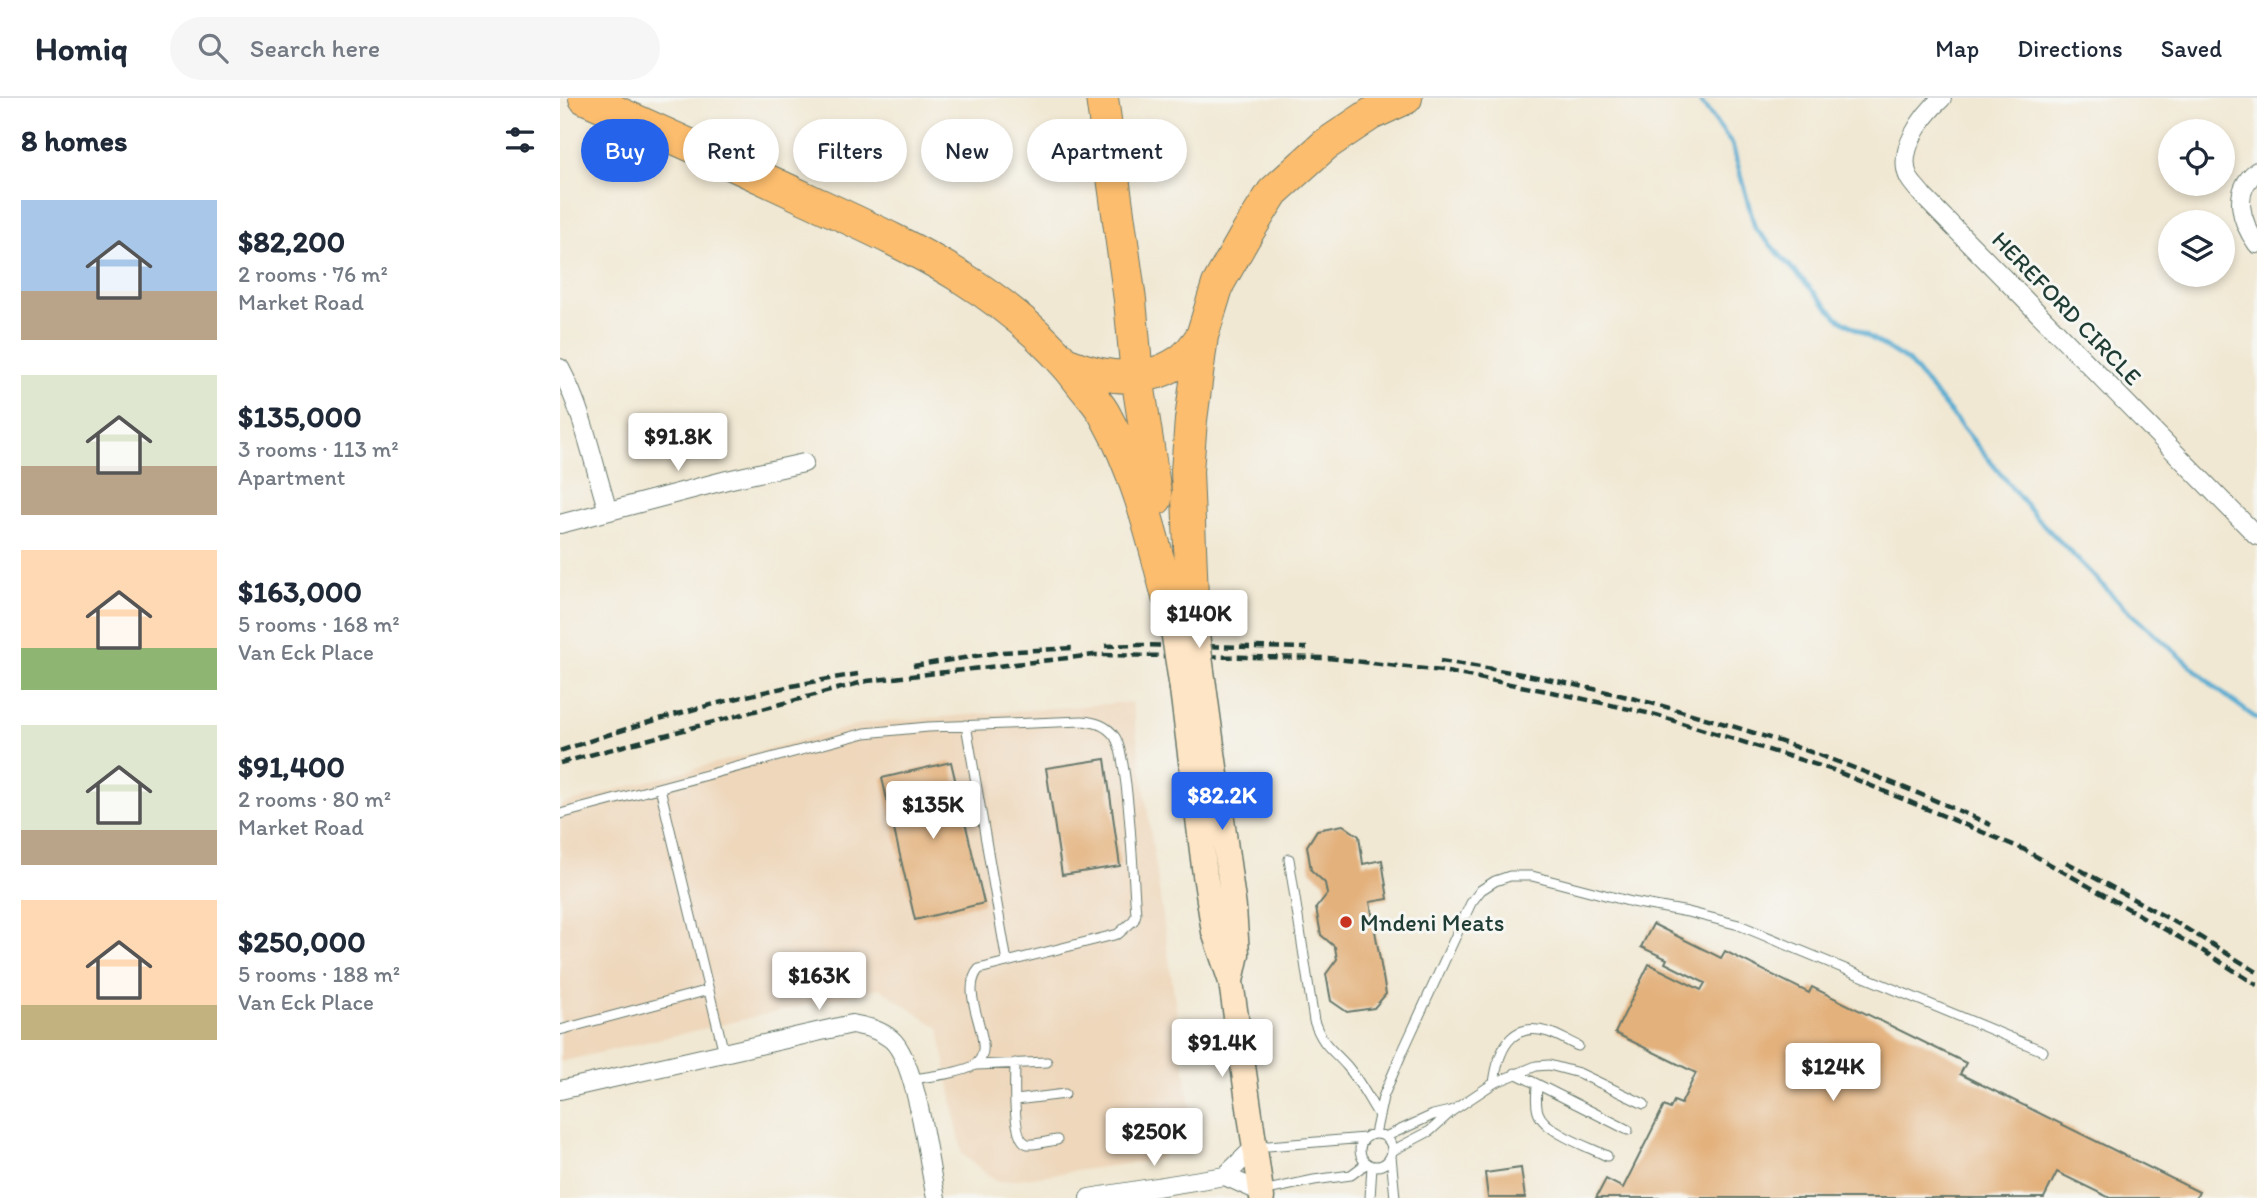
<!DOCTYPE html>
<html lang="en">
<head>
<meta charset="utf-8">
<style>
	:root { --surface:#fff; --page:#f6f6f7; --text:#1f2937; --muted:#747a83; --line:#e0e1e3; --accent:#2563eb }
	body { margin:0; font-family:Itim,sans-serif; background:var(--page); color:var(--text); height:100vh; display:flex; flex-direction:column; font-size:26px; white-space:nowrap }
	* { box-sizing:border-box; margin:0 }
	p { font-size:23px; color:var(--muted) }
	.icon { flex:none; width:38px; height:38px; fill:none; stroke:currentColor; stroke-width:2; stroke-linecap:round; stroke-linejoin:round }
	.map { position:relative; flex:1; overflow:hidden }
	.details { display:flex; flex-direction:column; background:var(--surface); width:560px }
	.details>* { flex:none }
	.banner { position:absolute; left:21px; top:21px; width:665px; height:63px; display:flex; gap:14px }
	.buttons { position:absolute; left:1598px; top:21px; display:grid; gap:14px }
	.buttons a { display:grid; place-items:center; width:77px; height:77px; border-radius:50%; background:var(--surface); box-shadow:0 4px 10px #0003; font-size:35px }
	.price { position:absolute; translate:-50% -60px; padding:0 16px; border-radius:7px; background:#fff; color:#222; font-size:23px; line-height:46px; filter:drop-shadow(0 2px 4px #0008) }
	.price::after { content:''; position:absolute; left:50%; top:42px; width:21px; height:16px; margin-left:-10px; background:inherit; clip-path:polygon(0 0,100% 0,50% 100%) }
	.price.selected { background:var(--accent); color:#fff }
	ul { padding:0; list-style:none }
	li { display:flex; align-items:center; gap:21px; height:175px; padding:0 21px }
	li span { display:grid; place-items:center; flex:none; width:196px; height:140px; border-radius:0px; color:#555 }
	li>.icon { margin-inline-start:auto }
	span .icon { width:84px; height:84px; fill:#fffc; stroke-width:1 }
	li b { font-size:30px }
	h2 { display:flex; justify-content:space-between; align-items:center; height:84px; padding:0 21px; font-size:30px }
	.tag { padding:0 24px; border-radius:32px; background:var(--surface); box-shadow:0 4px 10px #0003; font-size:24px; line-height:63px }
	.tag.selected { background:var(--accent); color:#fff }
	header { display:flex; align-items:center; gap:42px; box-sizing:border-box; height:98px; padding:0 35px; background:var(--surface); border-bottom:2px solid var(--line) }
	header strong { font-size:33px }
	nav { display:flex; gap:38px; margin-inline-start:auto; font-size:24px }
	.search { width:490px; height:63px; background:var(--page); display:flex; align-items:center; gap:18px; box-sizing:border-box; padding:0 24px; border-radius:38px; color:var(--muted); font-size:26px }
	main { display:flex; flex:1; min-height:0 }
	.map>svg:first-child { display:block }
</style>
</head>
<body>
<header>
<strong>Homiq</strong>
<div class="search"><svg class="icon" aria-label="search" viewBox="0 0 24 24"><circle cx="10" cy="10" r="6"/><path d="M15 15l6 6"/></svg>Search here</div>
<nav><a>Map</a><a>Directions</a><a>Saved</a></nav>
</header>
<main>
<section class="details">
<h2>8 homes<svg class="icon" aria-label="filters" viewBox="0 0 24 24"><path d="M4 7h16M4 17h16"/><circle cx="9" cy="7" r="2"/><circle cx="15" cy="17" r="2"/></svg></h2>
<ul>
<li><span style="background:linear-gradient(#a9c7e8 65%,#b9a48a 0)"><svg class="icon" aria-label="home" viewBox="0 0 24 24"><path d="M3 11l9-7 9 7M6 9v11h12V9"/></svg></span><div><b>$82,200</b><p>2 rooms · 76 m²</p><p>Market Road</p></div></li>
<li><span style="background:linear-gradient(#dfe7d0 65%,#b9a48a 0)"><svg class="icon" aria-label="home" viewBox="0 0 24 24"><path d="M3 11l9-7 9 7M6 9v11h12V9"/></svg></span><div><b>$135,000</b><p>3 rooms · 113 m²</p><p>Apartment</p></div></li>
<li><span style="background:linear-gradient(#ffd9b3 70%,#8fb573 0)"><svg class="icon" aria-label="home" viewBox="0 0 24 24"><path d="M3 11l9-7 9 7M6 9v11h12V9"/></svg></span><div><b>$163,000</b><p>5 rooms · 168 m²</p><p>Van Eck Place</p></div></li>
<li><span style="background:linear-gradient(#dfe7d0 75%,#b9a48a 0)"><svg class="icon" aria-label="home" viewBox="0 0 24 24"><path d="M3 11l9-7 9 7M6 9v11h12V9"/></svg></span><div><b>$91,400</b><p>2 rooms · 80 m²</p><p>Market Road</p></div></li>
<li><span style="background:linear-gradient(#ffd9b3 75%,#c2b280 0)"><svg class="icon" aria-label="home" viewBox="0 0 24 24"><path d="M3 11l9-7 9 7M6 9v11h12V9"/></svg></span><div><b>$250,000</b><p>5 rooms · 188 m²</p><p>Van Eck Place</p></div></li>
</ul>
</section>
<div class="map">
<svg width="1697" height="1100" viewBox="0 0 1697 1100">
	<rect width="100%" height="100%" fill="#f6f6f2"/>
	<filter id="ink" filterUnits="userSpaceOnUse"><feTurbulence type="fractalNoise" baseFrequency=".0143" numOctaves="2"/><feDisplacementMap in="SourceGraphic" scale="14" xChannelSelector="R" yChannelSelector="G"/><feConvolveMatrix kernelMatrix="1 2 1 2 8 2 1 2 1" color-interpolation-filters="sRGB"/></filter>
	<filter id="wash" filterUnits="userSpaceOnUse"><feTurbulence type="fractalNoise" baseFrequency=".00686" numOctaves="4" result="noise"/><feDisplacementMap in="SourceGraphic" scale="28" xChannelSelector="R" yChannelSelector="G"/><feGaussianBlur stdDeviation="1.57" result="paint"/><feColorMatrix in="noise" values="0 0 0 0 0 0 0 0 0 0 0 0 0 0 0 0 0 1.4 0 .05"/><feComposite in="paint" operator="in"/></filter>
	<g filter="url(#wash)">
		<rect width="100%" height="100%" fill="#f1e8d3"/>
		<path fill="#eed7bb" d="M572,604l60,417 -32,40 -163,23 -35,-28 -23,-126 -60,-40 -319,74v-257l305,-82z"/>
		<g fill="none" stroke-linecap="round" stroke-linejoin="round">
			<path stroke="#55abd1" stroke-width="4.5" d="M1138,0l34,46 23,84 82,89 71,44 128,156 88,90 94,83 39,29"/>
		</g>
		<g id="blocks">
			<path fill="#e3b17b" d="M545,661l15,107 -58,9 -16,-107z
				M391,664l33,141 -69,17 -33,-142z
				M783,727l16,11 4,28 19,-4 6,39 -18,3 16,92 -12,14 -27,4 -16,-11 -5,-27 11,-15 -2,-12 -14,-12 -5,-27 11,-14 -2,-11 -14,-13 -4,-24 10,-16z
				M1093,826l68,34 4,-7 84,42 3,-6 154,76 -6,11 239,118 -3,6h-86l-53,-26 -13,26h-448l10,-19 17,9 41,-82 6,3 4,-8 7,3 15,-31 -81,-40 34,-69 52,26 4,-7 -40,-20 2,-4 -26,-12z
				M961,1070l4,30h-37l-3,-25z"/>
		</g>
	</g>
	<g filter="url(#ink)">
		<use href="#blocks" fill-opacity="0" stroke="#68796c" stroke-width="2"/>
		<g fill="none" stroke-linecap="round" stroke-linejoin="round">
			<g stroke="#68796c" stroke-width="11">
				<path id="lane" d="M406,627l41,237
					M100,690l64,265
					M0,716l305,-81 63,-6 154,-6c13,1 25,4 33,16 14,21 18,144 21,177l-2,6 -16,14 -139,35c-24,27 24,80 -6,97 -15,8 -43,10 -60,13
					M729,761l25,162c9,25 17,27 33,45 12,14 21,32 31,48
					M0,932l149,-40
					M455,965c0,15 -4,78 13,81 8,1 20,-3 29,-4
					M416,967l71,-3
					M955,975l113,57
					M934,985c4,-30 15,-63 54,-51 10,3 21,10 30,14
					M977,986c0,9 -2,19 1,28 6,20 51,35 69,44
					M456,1002l49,-6
					M815,1036l8,-37 18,-42 70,-152 10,-13 14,-9 15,-5h22l100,26 56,10 51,13 304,126
					M800 1052a16 16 0 1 1 32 0a16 16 0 1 1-32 0Z
					M825,1039l48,-22 17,-4
					M697,1049l108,-9
					M832,1053l38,-20 22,-20 42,-28 42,-17 13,-1 30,8 65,31
					M831,1058l4,42
					M702,1093l52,-11 37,-5 16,-12
					M810,1100l2,-32"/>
			</g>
			<g stroke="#68796c" stroke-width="20">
				<path id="street" d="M1382,0c-19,17 -46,53 -33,80 3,6 10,12 14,18l334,340
					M1697,73c-26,20 -16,51 0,73
					M0,270c24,45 33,95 48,143
					M0,426l167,-44 77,-17
					M0,992l292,-66c14,3 27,5 39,15 26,22 37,123 45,159
					M665,1078l30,-29
					M529,1100l136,-22 36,16"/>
			</g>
			<g stroke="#68796c" stroke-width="27">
				<path id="secondary" d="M644,588l30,222 3,46 -6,27
					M622,591l23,186 9,57 17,50 31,216"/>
			</g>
			<g stroke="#68796c" stroke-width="34">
				<path id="highway" d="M25,0c74,33 148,66 222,101 104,48 207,93 277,188 8,10 17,19 22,30 31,55 46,119 62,180
					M542,0l28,202 7,76 19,123
					M508,266c37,15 82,21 116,-6 7,-6 13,-15 18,-22
					M632,499l-5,-126 4,-51 11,-84 16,-52 26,-46 29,-46 52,-47 46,-31 35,-16"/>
			</g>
			<use href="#lane" stroke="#fff" stroke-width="9"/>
			<use href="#street" stroke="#fff" stroke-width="18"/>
			<use href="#secondary" stroke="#fee5c5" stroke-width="24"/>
			<use href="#highway" stroke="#fcbd6e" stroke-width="32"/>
			<path stroke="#1f3d34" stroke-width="4.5" stroke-dasharray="10 5" stroke-linecap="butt" d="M545,548l33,-1 169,3
				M880,563c191,26 375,84 551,164
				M353,568l88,-14 72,-4
				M0,653c97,-34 197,-61 298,-77
				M0,665l307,-82 227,-26 234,3 114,13 115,22 99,22 177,55 190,79 180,102 54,34
				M1506,764l116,64 75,46"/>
			<g stroke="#68796c" stroke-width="27" stroke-linecap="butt">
				<path id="secondary-bridge" d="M634,514l10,74
					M611,519l11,72"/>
			</g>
			<use href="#secondary-bridge" stroke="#fee5c5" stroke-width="24"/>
		</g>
	</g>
	<circle fill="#c8321e" stroke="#f6f6f2" stroke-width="2.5" cx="786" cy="824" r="7"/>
	<g text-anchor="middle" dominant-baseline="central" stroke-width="6" stroke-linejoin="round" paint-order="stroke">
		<g font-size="24" fill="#1f3d34" stroke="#f6f6f2">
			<text transform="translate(1507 210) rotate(46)">HEREFORD CIRCLE</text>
		</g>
		<g font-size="24" fill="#1f3d34" stroke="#f6f6f2" text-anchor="start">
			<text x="800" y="824">Mndeni Meats</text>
		</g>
	</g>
</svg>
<div class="buttons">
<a><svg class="icon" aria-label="locate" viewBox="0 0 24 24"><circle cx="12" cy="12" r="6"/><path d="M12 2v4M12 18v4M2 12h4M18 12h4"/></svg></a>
<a><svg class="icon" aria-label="layers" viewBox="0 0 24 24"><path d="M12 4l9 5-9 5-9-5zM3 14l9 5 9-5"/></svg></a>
</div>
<b class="price" style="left:118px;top:375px">$91.8K</b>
<b class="price" style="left:639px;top:552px">$140K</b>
<b class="price selected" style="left:662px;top:734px">$82.2K</b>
<b class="price" style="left:373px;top:743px">$135K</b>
<b class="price" style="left:259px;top:914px">$163K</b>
<b class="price" style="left:662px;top:981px">$91.4K</b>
<b class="price" style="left:1273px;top:1005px">$124K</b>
<b class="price" style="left:594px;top:1070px">$250K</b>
<div class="banner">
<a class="tag selected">Buy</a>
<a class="tag">Rent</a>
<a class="tag">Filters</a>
<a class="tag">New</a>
<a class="tag">Apartment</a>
</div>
</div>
</main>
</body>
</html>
